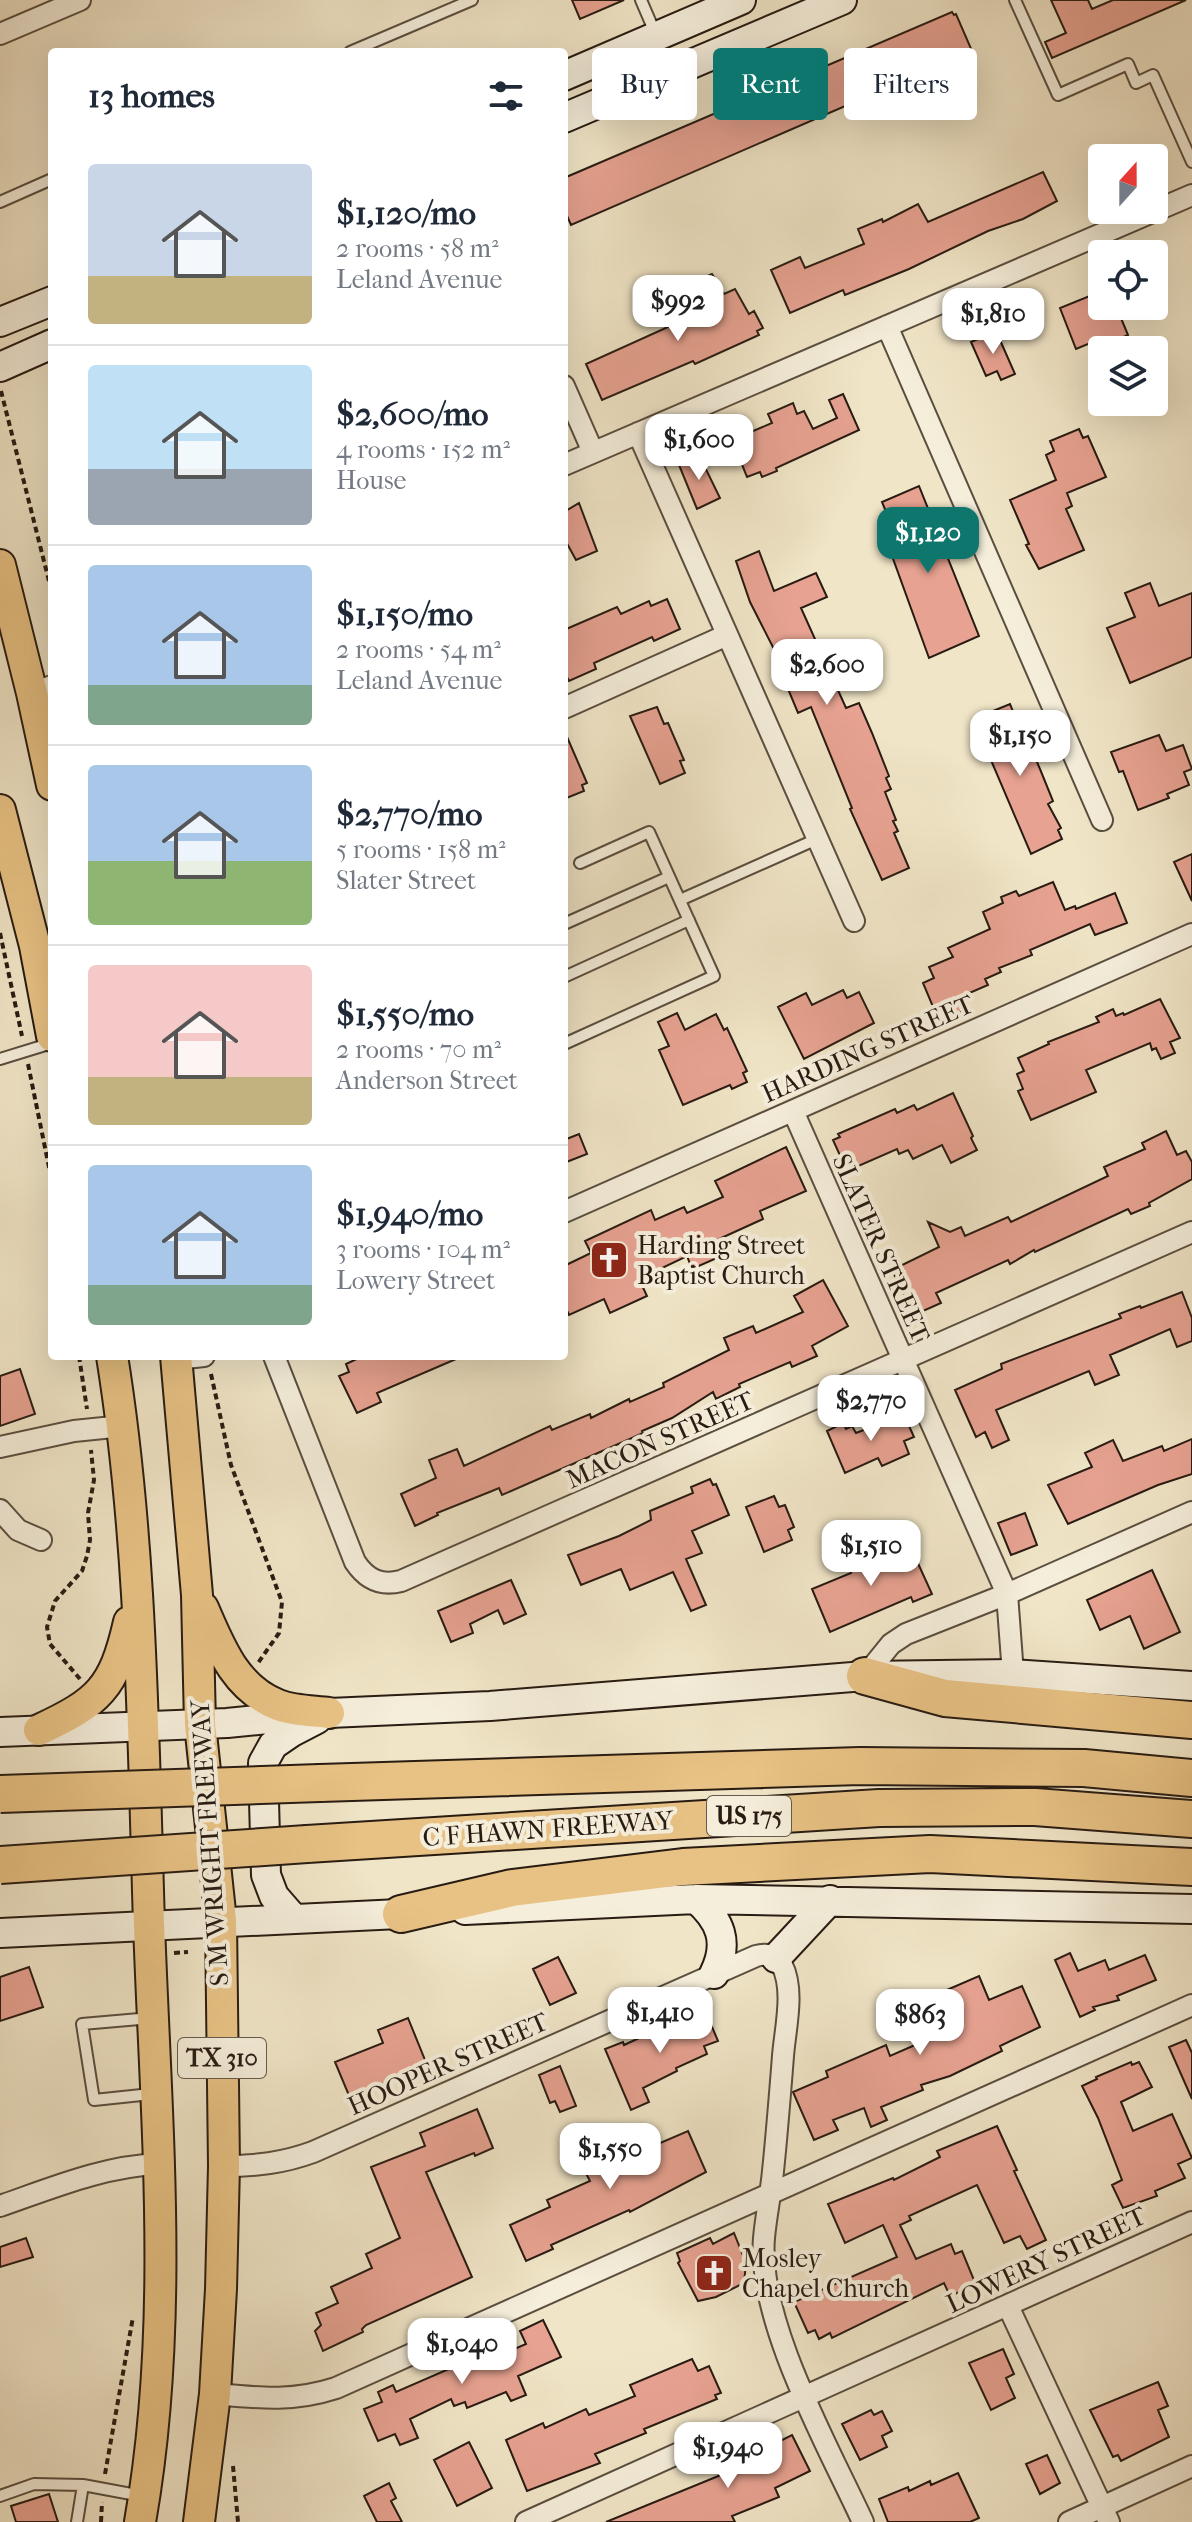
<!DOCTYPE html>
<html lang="en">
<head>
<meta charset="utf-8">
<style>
	:root { --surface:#fff; --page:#f6f6f7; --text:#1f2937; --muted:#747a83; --line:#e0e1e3; --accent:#0f766e }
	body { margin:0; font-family:"IM FELL French Canon",serif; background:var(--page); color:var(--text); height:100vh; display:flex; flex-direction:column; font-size:30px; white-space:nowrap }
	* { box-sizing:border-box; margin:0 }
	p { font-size:26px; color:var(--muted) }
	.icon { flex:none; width:44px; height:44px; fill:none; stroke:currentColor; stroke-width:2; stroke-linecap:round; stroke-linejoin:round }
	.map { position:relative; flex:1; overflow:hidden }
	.details { position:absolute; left:48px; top:48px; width:520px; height:1312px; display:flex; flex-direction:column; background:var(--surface); border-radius:8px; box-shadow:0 8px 32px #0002 }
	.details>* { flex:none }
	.banner { position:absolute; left:592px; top:48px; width:480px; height:72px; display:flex; gap:16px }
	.needle { width:52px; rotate:21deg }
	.fabs { position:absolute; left:1088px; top:144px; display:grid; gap:16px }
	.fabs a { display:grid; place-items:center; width:80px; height:80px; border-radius:8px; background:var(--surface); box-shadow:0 8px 32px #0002; font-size:40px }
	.price { position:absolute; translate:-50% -68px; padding:0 18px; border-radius:16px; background:#fff; color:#222; font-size:26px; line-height:52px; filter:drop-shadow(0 2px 4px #0008) }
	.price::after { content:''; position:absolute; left:50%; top:48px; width:24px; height:18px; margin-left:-12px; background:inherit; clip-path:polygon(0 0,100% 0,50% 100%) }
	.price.current { background:var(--accent); color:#fff }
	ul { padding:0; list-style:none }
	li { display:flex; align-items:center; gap:24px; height:200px; padding:0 40px }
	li+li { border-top:2px solid var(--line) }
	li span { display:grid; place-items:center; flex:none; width:224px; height:160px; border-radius:8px; color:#555 }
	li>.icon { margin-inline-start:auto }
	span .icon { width:96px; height:96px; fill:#fffc; stroke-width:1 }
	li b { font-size:34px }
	h2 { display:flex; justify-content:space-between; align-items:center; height:96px; padding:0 40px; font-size:34px }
	.pill { padding:0 28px; border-radius:8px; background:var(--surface); box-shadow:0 8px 32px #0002; font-size:28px; line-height:72px }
	.pill.current { background:var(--accent); color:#fff }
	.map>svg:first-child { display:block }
</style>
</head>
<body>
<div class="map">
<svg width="1192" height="2522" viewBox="0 0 1192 2522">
	<rect width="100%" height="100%" fill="#f0e5c7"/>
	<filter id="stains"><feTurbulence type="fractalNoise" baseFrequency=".0025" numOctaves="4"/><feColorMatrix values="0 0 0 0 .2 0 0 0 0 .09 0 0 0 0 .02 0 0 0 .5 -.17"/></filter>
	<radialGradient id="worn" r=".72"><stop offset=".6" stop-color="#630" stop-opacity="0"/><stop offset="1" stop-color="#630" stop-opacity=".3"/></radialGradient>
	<path fill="#e7a291" stroke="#281b12" stroke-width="2" d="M572,0h52l-44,19z
		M1051,0h37l4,9 21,-9h73l-134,58 -7,-16 21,-9z
		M952,12l2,3 2,-1 16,37 -401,174 -7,-16v-31z
		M1043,172l14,29 -34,18 -35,12 -79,38 -64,26 -2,-5 -53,23 -19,-43 29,-13 5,11 59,-24 -6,-15 24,-10 1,3 35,-18 10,18z
		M712,274l12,20 11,-5 14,25 5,-3 9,17 -6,3 2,4 -64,29 -2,-3 -91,39 -16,-36 124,-56 -14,-27z
		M1102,291v15h14l12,29 -20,9 -3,-7 -29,12 -16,-41z
		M996,331l19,43 -14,6 -4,-9 -11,5 -15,-34z
		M843,394l16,36 -83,38 1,3 -15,6 -2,-5 -13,5 -15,-37 40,-17 -4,-9 25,-11 4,11 7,-3 9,18 24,-11 -8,-18z
		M1079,429l4,9 5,-2 18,41 -39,16 5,13 -6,3 18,41 -45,19 -13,-24 3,-1 -19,-44 46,-20 -10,-25 8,-4 -4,-10z
		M699,455l21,43 -23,11 -18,-44z
		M919,486l60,150 -50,22 -42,-116 10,-4 -15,-36z
		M579,503l18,48 -21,9 -12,-22v-26z
		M759,551l15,40 42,-18 11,24 -26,11 45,100 13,-5 13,30 17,43 -3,2 5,11 -6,3 11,28 -3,1 5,10 -4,2 15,35 -27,12 -32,-71 2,-1 -41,-101 -13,6 -22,-53 3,-1 -29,-57 -14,-41z
		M1150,583l9,23 33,-13v64l-62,26 -23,-55 28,-11 -10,-24z
		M667,599l13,30 -26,12 -2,-4 -58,26 2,6 -27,12 -5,-10v-41l53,-23 4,7 28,-13 2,5z
		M1010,704l21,52 3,-1 6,14 13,32 -5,3 13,24 -3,2 4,9 -31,15 -55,-129 10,-4 -3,-6z
		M657,707l7,17 4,-1 16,37 -4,1 5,12 -25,11 -30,-68z
		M564,730l23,53 -5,2 2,6 -20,8z
		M1159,735l7,16 17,-6 9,24 -8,3 5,13 -22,9 2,4 -31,12 -15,-39 -4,1 -8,-20z
		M1192,854v47l-18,-39z
		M1053,882l12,28 10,-4 1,3 39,-16 12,30 -32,12 -5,-11 -60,26 2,5 -33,13 2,4 -16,7 3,6 -28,12 6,13 -27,11 -16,-38 11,-5 -5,-11 24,-10 -5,-9 42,-19 -7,-17 20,-9 -2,-6 15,-6 3,5z
		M843,990l4,8 12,-6 15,31 -70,36 -26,-52 28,-14 6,12z
		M1160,999l20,39 -10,4 5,11 -14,6 -5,-11 -4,2 -2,-7 -64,27 10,22 -65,28 -13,-29 5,-2 -6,-15 7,-3 -6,-13 31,-14 -1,-2 51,-20 -3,-5 17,-8 3,7 7,-3 1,2z
		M677,1013l8,17 31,-16 8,16 3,-2 20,43 -4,2 4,9 -15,7 -2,-4 -47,20 -24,-55 10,-4 -11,-24z
		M953,1093l20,43 -2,2 6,12 -26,13 -9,-18 -29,14 -5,-9 -9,4 -2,-5 -50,22 -14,-31 7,-3 -2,-3 57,-25 2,4 17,-8 3,5z
		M1166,1131l11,24 9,-4 6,11v17l-43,24 1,3 -19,8 -3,-5 -93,43 -1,-2 -24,14 -2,-4 -72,33 5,10 -27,12 -22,-45 47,-23 -11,-25 22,10 11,-5 4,9 43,-19 3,5 97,-46 -4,-9 41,-18 -3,-6z
		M579,1134l8,20 -23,9v-23z
		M786,1147l20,44 -46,20 3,8 -44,20 7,15 -34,15 -5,-13 -48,23 8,17 -37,17 -6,-14 -35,16 -5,-11v-38l27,-13 -6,-12 66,-31 4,10 29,-13 3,6 36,-16 -8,-16z
		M823,1280l25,46 -36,20 5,10 -25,11 -2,-5 -51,22 1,3 -24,12 -3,-7 -41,26 -30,13 1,2 -11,5 -130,57 -3,-7 -7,3 -55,22 1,2 -23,11 -14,-32 35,-16 -7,-18 28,-11 7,17 86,-40 2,4 38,-16 1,4 38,-19 1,3 34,-15 -1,-4 66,-33 -5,-12 29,-12 3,7 47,-21 -9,-16z
		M1182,1292l10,26v23l-15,6 -7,-18 -48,21 -12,5 9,20 -24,10 -6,-14 -93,39 13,30 -17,8 -7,-16 -9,5 -21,-47 47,-21 -1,-5 120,-46 -2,-4 21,-8 1,2z
		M363,1356h100l-86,37 4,9 -24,11 -18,-37 10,-4 -3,-8z
		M20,1369l15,45 -35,12v-50z
		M905,1417l9,20 -10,4 5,13 -27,12 -4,-8 -33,15 -18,-42 16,-8 3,6 6,-3 4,7 39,-15 1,3z
		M1192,1439v35l-34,11 -90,39 -20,-39 44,-18 -7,-14 28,-13 10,21 39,-15 2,5z
		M710,1479l3,6 3,-1 13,31 -37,16 10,22 -16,6 20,46 -15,6 -18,-39 -43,18 -9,-21 -40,16 -13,-30 51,-19 32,-16 -1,-9 43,-18 -2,-6z
		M774,1496l5,11 6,-2 9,22 -6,3 4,10 -28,12 -18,-45z
		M1025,1513l12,32 -26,10 -13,-32z
		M911,1548l21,46 -19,8 -2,-5 -81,35 -18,-43 39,-16 -4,-11 28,-11 5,11z
		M1152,1570l28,62 -36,17 -14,-33 -30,14 -13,-30z
		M511,1580l15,34 -22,10 -6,-14 -28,14 3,9 -22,9 -13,-31z
		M1070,1953l8,18 27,-11 4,10 36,-15 11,25 -39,16 2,4 -26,7 2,3 -15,7 -25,-57z
		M558,1957l18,36 -26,12 -17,-36z
		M29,1967l14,40 -43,14v-44z
		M979,1976l10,24 33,-14 18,41 -40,19 2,5 -52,25 -29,9 2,5 -42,17 6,13 -16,7 -7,-19 -31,12 5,10 -24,10 -21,-48 35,-15 -2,-6 60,-26 4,11 32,-14 -9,-19 35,-17 -6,-14z
		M704,2008l14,33 -14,5 3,8 -31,14 1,3 -34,17 6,14 -18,8 -26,-61 18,-7 1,3z
		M408,2018l19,47 -77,33 -15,-36 48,-19 -5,-13z
		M1186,2040l6,13v46l-23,-52z
		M1131,2062l1,3 7,-3 13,25 -31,15 12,29 39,-17 20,44 -14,6 7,14 -30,13 2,5 -34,12 -11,-23 10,-5 -24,-62 -16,-32 15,-7 -1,-2z
		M560,2066l16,40 -16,6 -5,-11 -5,2 -11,-28z
		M477,2109l16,39 -18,8 -1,-3 -48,19 46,105 -106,48 -4,4 1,3 -40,19 -8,-20 6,-6 -5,-12 22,-10 -7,-16 41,-19 -6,-14 34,-16 -29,-71 54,-21 -5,-13z
		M997,2126l20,44 -3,1 32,69 -19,9 -7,-13 -16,7 -27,-58 -68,31 2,4 -11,5 16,34 35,-15 4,10 7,-3 14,34 -26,11 -6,-13 -112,55 -2,-5 -11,6 -4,-9 -7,3 -14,-31 103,-45 -14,-32 -38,18 -17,-39 65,-26 1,2 46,-23 -3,-6z
		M688,2131l18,41 -76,40 -1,-2 -78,35 2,4 -27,12 -16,-36 40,-18 -3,-7 43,-19 -10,-19 37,-17 4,8 20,-9 3,6z
		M734,2233l12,30 -2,20 -28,14 -18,4 -20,-38 2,-2 -3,-8 33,-15 3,6z
		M26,2238l7,19 -33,10v-20z
		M543,2320l18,37 -43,19 8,19 -15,6 -5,-9 -39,16 -2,-6 -11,4 -3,-7 -41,20 8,19 -18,7 -5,-11 -17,7 -14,-32 18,-7 -4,-10 15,-7 3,7 71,-31 3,7 56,-24 -6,-13z
		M1003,2349l11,25 -8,4 9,20 -24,12 -22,-47z
		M692,2359l6,12 11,-5 12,27 -6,2 2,4 -73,30 2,4 -51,21 5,9 -73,28 -21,-51 37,-17 2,5 41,-19 3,6 46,-19 -5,-11z
		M1158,2382l10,24 -10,4 11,27 -48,24 -3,-6 -5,2 -23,-47z
		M871,2410l3,5 8,-4 10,20 -10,5 5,11 -27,13 -18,-36z
		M792,2435l18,36 -35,17 4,9 -47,19 3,6h-129l164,-67 -4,-7z
		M469,2442l23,46 -35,18 -23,-46z
		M1047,2455l13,28 -20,11 -14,-30z
		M958,2473l21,45 -9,4h-82l-9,-23 29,-12 1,4 21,-10 1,4z
		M389,2483l7,15 -5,3 11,21h-25l-13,-26z
		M49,2494l9,28h-42l-5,-16z"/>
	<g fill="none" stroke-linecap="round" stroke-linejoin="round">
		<g stroke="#5a4e3f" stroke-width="14">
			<path id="lane" d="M641,0l15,35
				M1015,0l43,95 70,-31 8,19 17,-8 39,87
				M350,52l122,-52
				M0,202l52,-23
				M680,900l137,-61
				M564,924l105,-47
				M564,977l125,-57
				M564,1044l150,-68 -65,-144 -69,31
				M0,1059l52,-16
				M151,2018l-69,6 12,76 57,-6
				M0,2496l34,-12 49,1 59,11
				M77,2522l6,-37"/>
		</g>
		<g stroke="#5a4e3f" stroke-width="24">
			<path id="street" d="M0,34l80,-34
				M887,326l215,494
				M564,386l29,66
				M638,433l216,488
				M564,465l628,-270
				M32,693l20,-7
				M564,708l163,-73
				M793,1111l214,483 6,80
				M564,1212l628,-278
				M274,1356l81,206c12,18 26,24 46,19l791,-349
				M176,1359l28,-3
				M0,1447l74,-16 49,-5
				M0,1510l18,20 23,10
				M865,1676l26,-32 15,-10 101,-40 185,-82
				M224,2166c32,0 59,-3 89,-14l443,-196c11,-3 21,-1 26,9 13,26 3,64 1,91 -3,38 -6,77 -10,115 -2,22 -7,44 -9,67 -7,83 64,208 99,284
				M0,2206c52,-18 104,-40 159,-42
				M1008,2306l101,216
				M215,2394c44,4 78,8 121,-6l856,-383
				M526,2522l666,-300
				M1069,2522l123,-56"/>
		</g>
		<g stroke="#281b12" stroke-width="32">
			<path id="secondary" d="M564,76l177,-76
				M564,118l278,-118
				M0,322l52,-21
				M0,367l52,-23
				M0,1732l227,-9 102,-10 161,-7 375,-30 148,-2 179,12
				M696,1899c24,21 34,43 18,75
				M465,1910l231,-11 496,10
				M294,1919l-20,-23 -8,-21 -3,-112 10,-18 19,-13 25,-13
				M0,1933l420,-20
				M776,1958l54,-58"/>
		</g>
		<g stroke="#281b12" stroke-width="34">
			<path id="primary" d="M0,565l32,128 20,92
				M0,810l35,136 17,90
				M112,1356c30,187 31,379 37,568 7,199 26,400 -9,598
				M176,1356l21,239 3,129 21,197 3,245 -3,123 -6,105 -16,128
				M203,1608c17,39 32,80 75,97 15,6 35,6 51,8
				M39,1730c60,-28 75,-42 90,-108"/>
		</g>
		<g stroke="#281b12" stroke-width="40">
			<path id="highway" d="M865,1676l80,22 247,22
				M320,1783l540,-17 224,2 108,10
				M307,1844l572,-36 156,-1 157,12
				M401,1914l111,-26 171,-21 247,-13 262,13"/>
		</g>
		<path stroke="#281b12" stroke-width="4" stroke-dasharray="6 4" stroke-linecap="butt" d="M1,391l51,202
			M0,933l22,103
			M28,1064l24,118
			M79,1356l8,53
			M211,1374l20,91 51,137 -3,31 -21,30
			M80,1679l-30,-35 -3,-17 8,-26 27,-30 5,-15 3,-16 -2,-27 6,-33 -3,-30
			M174,1953l14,-1
			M233,2466l5,56
			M105,2474l28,-157
			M101,2522l1,-20"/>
		<use href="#lane" stroke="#f5eedb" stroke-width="10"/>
		<use href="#street" stroke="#f5eedb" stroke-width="20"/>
		<use href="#secondary" stroke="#f5eedb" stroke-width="28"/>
		<use href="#primary" stroke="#e8c284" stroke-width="30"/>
		<use href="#highway" stroke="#e8c284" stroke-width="36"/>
		<g stroke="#281b12" stroke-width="40" stroke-linecap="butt">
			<path id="highway-bridge" d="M0,1794l320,-11
				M0,1865l307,-21"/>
		</g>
		<use href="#highway-bridge" stroke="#e8c284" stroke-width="36"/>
	</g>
	<defs>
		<g id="church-square" transform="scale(2)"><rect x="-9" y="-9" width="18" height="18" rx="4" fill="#8f2418" stroke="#f5eedb"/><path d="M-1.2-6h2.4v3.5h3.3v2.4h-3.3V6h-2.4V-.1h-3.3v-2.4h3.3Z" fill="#fff"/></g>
	</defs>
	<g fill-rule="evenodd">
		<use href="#church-square" x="609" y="1260"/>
		<use href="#church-square" x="714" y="2273"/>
	</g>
	<g text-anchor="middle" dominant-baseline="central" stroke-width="8" stroke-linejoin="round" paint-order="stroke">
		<g fill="#f5eedb" stroke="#665a4e" stroke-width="2">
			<rect x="707" y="1796" width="84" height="40" rx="6"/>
			<rect x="178" y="2038" width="88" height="40" rx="6"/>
		</g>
		<g font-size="24" font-weight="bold" fill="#281b12">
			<text x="749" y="1816">US 175</text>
			<text x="222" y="2058">TX 310</text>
		</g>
		<g font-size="26" fill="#281b12" stroke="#f5eedb">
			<text transform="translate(868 1049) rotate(-24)">HARDING STREET</text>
			<text transform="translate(881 1248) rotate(66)">SLATER STREET</text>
			<text transform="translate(660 1440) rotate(-24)">MACON STREET</text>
			<text transform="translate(548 1829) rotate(-4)">C F HAWN FREEWAY</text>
			<text transform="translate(210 1843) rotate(-94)">S M WRIGHT FREEWAY</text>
			<text transform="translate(448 2064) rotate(-24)">HOOPER STREET</text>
			<text transform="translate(1046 2260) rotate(-25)">LOWERY STREET</text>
		</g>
		<g font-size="26" fill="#281b12" stroke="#f5eedb" text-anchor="start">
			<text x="637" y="1245">Harding Street<tspan x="637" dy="30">Baptist Church</tspan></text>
			<text x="742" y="2258">Mosley<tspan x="742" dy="30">Chapel Church</tspan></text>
		</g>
	</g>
	<rect width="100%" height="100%" filter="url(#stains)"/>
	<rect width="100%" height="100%" fill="url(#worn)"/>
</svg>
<div class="fabs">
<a><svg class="needle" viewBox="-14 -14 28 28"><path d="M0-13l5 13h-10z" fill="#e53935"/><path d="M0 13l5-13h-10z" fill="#747a83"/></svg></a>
<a><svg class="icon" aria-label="locate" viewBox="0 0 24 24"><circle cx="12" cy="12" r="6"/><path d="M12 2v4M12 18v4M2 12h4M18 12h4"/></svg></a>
<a><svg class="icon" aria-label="layers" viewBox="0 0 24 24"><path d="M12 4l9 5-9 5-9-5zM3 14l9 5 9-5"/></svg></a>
</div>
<b class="price" style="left:678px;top:343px">$992</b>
<b class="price" style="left:993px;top:356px">$1,810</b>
<b class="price" style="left:699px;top:482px">$1,600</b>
<b class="price current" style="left:928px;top:575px">$1,120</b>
<b class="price" style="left:827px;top:707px">$2,600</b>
<b class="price" style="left:1020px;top:778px">$1,150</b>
<b class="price" style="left:871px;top:1443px">$2,770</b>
<b class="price" style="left:871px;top:1588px">$1,510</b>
<b class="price" style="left:660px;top:2055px">$1,410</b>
<b class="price" style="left:920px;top:2057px">$863</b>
<b class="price" style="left:610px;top:2191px">$1,550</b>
<b class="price" style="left:462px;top:2386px">$1,040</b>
<b class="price" style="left:728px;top:2490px">$1,940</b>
<div class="banner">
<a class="pill">Buy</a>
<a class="pill current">Rent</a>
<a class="pill">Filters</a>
</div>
<section class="details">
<h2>13 homes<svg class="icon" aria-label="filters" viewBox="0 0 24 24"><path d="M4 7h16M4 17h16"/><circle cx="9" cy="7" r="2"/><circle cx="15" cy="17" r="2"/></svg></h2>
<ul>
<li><span style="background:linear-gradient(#c9d6e8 70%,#c2b280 0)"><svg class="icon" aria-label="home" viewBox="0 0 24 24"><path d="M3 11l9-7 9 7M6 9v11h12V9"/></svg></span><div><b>$1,120/mo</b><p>2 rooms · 58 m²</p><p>Leland Avenue</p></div></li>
<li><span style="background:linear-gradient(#bfe0f5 65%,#9aa5b1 0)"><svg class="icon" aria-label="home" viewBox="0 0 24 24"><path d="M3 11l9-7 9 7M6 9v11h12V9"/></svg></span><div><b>$2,600/mo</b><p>4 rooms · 152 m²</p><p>House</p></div></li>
<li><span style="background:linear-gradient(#a9c7e8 75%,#7fa58c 0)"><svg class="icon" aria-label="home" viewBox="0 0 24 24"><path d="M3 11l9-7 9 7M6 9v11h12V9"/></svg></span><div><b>$1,150/mo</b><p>2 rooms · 54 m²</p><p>Leland Avenue</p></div></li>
<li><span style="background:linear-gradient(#a9c7e8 60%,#8fb573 0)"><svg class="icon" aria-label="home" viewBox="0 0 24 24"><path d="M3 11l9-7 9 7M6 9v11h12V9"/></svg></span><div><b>$2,770/mo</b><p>5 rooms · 158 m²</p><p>Slater Street</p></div></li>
<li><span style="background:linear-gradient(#f6c9c9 70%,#c2b280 0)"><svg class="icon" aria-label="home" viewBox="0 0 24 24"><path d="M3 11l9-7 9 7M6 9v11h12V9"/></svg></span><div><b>$1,550/mo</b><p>2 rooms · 70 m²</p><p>Anderson Street</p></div></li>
<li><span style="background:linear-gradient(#a9c7e8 75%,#7fa58c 0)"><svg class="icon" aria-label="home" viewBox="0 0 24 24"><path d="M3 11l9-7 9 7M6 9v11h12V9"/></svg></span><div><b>$1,940/mo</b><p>3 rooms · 104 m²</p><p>Lowery Street</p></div></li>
</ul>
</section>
</div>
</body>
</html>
